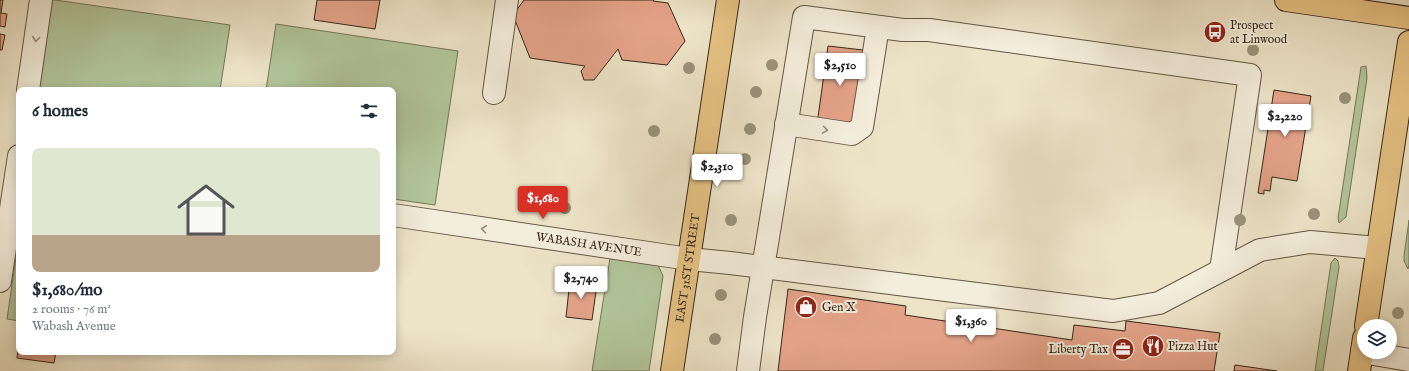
<!DOCTYPE html>
<html lang="en">
<head>
<meta charset="utf-8">
<style>
	:root { --surface:#fff; --page:#f2f2f3; --text:#1f2937; --muted:#747a83; --accent:#d93025 }
	body { margin:0; font-family:"IM FELL English",serif; background:var(--page); color:var(--text); height:100vh; display:flex; flex-direction:column; font-size:15px; white-space:nowrap }
	* { box-sizing:border-box; margin:0 }
	p { font-size:13px; color:var(--muted) }
	.icon { flex:none; width:22px; height:22px; fill:none; stroke:currentColor; stroke-width:2; stroke-linecap:round; stroke-linejoin:round }
	.map { position:relative; flex:1; overflow:hidden }
	.side { position:absolute; left:16px; top:87px; width:380px; height:268px; display:flex; flex-direction:column; background:var(--surface); border-radius:8px; box-shadow:0 2px 10px #0003 }
	.side>* { flex:none }
	.buttons { position:absolute; left:1357px; top:319px; display:grid; gap:8px }
	.buttons a { display:grid; place-items:center; width:40px; height:40px; border-radius:50%; background:var(--surface); box-shadow:0 2px 10px #0003; font-size:20px }
	.price { position:absolute; translate:-50% -34px; padding:0 9px; border-radius:4px; background:#fff; color:#222; font-size:13px; line-height:26px; filter:drop-shadow(0 1px 2px #0008) }
	.price::after { content:''; position:absolute; left:50%; top:24px; width:12px; height:9px; margin-left:-6px; background:inherit; clip-path:polygon(0 0,100% 0,50% 100%) }
	.price.on { background:var(--accent); color:#fff }
	ul { padding:0; list-style:none }
	li { display:grid; align-content:center; gap:8px; height:212px; padding:0 16px }
	li span { display:grid; place-items:center; height:124px; border-radius:8px; color:#555 }
	li>.icon { margin-inline-start:auto }
	span .icon { width:72px; height:72px; fill:#fffc; stroke-width:1 }
	li b { font-size:17px }
	h2 { display:flex; justify-content:space-between; align-items:center; height:48px; padding:0 16px; font-size:17px }
	.map>svg:first-child { display:block }
</style>
</head>
<body>
<div class="map">
<svg width="1409" height="371" viewBox="0 0 1409 371">
	<rect width="100%" height="100%" fill="#ede4c8"/>
	<filter id="stains"><feTurbulence type="fractalNoise" baseFrequency=".005" numOctaves="4"/><feColorMatrix values="0 0 0 0 .2 0 0 0 0 .09 0 0 0 0 .02 0 0 0 .5 -.17"/></filter>
	<radialGradient id="worn" r=".72"><stop offset=".6" stop-color="#630" stop-opacity="0"/><stop offset="1" stop-color="#630" stop-opacity=".3"/></radialGradient>
	<path fill="#b2c59b" stroke="#74765a" d="M41,0h14l175,25 -10,65h-192z
		M276,24l182,27 -23,154 -42,-6v-109h-127z
		M1366,66l1,12 -21,139 -7,6 -1,-5 23,-151z
		M1409,220v45l-1,4 -4,-8v-5z
		M19,237v84l-12,-2z
		M610,258l48,7 5,11 -14,95h-57z
		M1335,258l3,3 1,6 -16,104h-8l16,-108z"/>
	<path fill="#e4a389" stroke="#362718" d="M0,0h3l-2,13 6,1 -2,13 -5,-1z
		M317,0h63l-5,29 -61,-9z
		M524,0h130l-1,1 15,2 17,38 -18,24 -45,-5 -4,-11 -24,31h-10l-3,-9 4,-5 -55,-8 -17,-43z
		M0,34l5,1 -3,15h-2z
		M828,46l35,4 -11,79 -35,-5z
		M1274,90l37,6 -14,85 -25,-4 -2,14 -6,-1v4l-6,-1z
		M570,280l27,4 -5,36 -26,-3z
		M788,289l118,17 -1,9 167,25 2,-15 51,6 1,-10 94,12 -6,38h-436z
		M19,343v9h37l-2,11 -37,-5z
		M1235,365l42,6h-43z"/>
	<g fill="none" stroke-linecap="round" stroke-linejoin="round">
		<g stroke="#645644" stroke-width="24">
			<g id="minor">
				<path d="M28,90l13,-90"/>
				<path d="M494,93l13,-93"/>
				<path d="M786,124l66,10 10,-7 16,-100"/>
				<path id="s1" d="M393,215l296,44 41,4 383,48 46,-8 101,-53 50,-8 67,6"/>
				<path d="M0,281l19,-125"/>
				<path d="M1362,352l47,8"/>
				<path d="M748,371l7,-54 49,-300 99,13h26l321,45 -29,195"/>
			</g>
		</g>
		<g stroke="#362718" stroke-width="24">
			<g id="major">
				<path d="M1286,0l123,18"/>
				<path d="M1366,326l43,-284"/>
				<path id="s2" d="M672,371l56,-371"/>
				<path d="M1359,371l5,-33"/>
			</g>
		</g>
		<use href="#minor" stroke="#f3eddb" stroke-width="22"/>
		<use href="#major" stroke="#e6c284" stroke-width="22"/>
	</g>
	<g fill="#999279">
		<circle cx="1253" cy="50" r="6"/>
		<circle cx="772" cy="65" r="6"/>
		<circle cx="689" cy="68" r="6"/>
		<circle cx="756" cy="92" r="6"/>
		<circle cx="1345" cy="98" r="6"/>
		<circle cx="750" cy="129" r="6"/>
		<circle cx="654" cy="131" r="6"/>
		<circle cx="745" cy="159" r="6"/>
		<circle cx="565" cy="208" r="6"/>
		<circle cx="1314" cy="214" r="6"/>
		<circle cx="731" cy="220" r="6"/>
		<circle cx="1240" cy="220" r="6"/>
		<circle cx="721" cy="295" r="6"/>
		<circle cx="1398" cy="313" r="6"/>
		<circle cx="715" cy="339" r="6"/>
	</g>
	<defs><path id="oneway-chevron" d="M-2-3.5L2.5 0L-2 3.5" fill="none" stroke-width="1.6" stroke-linecap="round" stroke-linejoin="round"/></defs>
	<g stroke="#948a7a">
		<use href="#oneway-chevron" transform="translate(36 39) rotate(98)"/>
		<use href="#oneway-chevron" transform="translate(825 130) rotate(9)"/>
		<use href="#oneway-chevron" transform="translate(484 229) rotate(-172)"/>
	</g>
	<defs>
		<g id="bus-disc" transform="scale(1.15)"><circle r="9.5" fill="#8f2418" stroke="#f3eddb"/><path d="M-5-6H5V4H4V6H2V4H-2V6H-4V4H-5ZM-3.5-4V0h7V-4ZM-3.5 1.2v1.5H-2V1.2ZM2 1.2v1.5H3.5V1.2Z" fill="#fff"/></g>
		<g id="shop-disc" transform="scale(1.15)"><circle r="9.5" fill="#8f2418" stroke="#f3eddb"/><path d="M-5-2.5h2.3a2.7 3.5 0 0 1 5.4 0H5L5.5 6h-11ZM-1.5-2.5h3a1.5 2.3 0 0 0-3 0Z" fill="#fff"/></g>
		<g id="restaurant-disc" transform="scale(1.15)"><circle r="9.5" fill="#8f2418" stroke="#f3eddb"/><path d="M-5-6h1v4h1v-4h1v4h1v-4h1v5L-1.5 .5V6h-2V.5L-5-1ZM5-6V6H3V1.5H1.5Q1.5-4 5-6Z" fill="#fff"/></g>
		<g id="office-disc" transform="scale(1.15)"><circle r="9.5" fill="#8f2418" stroke="#f3eddb"/><path d="M-6-3h4V-5.5h4V-3h4V5H-6ZM-1-4.5V-3h2v-1.5ZM-6 0V1H6V0Z" fill="#fff"/></g>
	</defs>
	<g fill-rule="evenodd">
		<use href="#bus-disc" x="1215" y="32"/>
		<use href="#shop-disc" x="806" y="307"/>
		<use href="#restaurant-disc" x="1153" y="346"/>
		<use href="#office-disc" x="1123" y="349"/>
	</g>
	<g text-anchor="middle" dominant-baseline="central" stroke-width="4" stroke-linejoin="round" paint-order="stroke">
		<g font-size="12" fill="#362718" stroke="#f3eddb" text-anchor="start">
			<text x="1230" y="25">Prospect<tspan x="1230" dy="14">at Linwood</tspan></text>
			<text x="822" y="307">Gen X</text>
			<text x="1168" y="346">Pizza Hut</text>
			<text x="1108" y="349" text-anchor="end">Liberty Tax</text>
		</g>
		<g font-size="12" fill="#362718" stroke="#f3eddb">
			<text stroke="none"><textPath href="#s1" startOffset="198">WABASH AVENUE</textPath></text>
			<text stroke="none"><textPath href="#s2" startOffset="104">EAST 31ST STREET</textPath></text>
		</g>
	</g>
	<rect width="100%" height="100%" filter="url(#stains)"/>
	<rect width="100%" height="100%" fill="url(#worn)"/>
</svg>
<div class="buttons">
<a><svg class="icon" aria-label="layers" viewBox="0 0 24 24"><path d="M12 4l9 5-9 5-9-5zM3 14l9 5 9-5"/></svg></a>
</div>
<b class="price" style="left:840px;top:87px">$2,510</b>
<b class="price" style="left:1285px;top:138px">$2,220</b>
<b class="price" style="left:717px;top:188px">$2,310</b>
<b class="price on" style="left:543px;top:220px">$1,680</b>
<b class="price" style="left:581px;top:300px">$2,740</b>
<b class="price" style="left:971px;top:343px">$1,360</b>
<section class="side">
<h2>6 homes<svg class="icon" aria-label="filters" viewBox="0 0 24 24"><path d="M4 7h16M4 17h16"/><circle cx="9" cy="7" r="2"/><circle cx="15" cy="17" r="2"/></svg></h2>
<ul>
<li><span style="background:linear-gradient(#dfe7d0 70%,#b9a48a 0)"><svg class="icon" aria-label="home" viewBox="0 0 24 24"><path d="M3 11l9-7 9 7M6 9v11h12V9"/></svg></span><div><b>$1,680/mo</b><p>2 rooms · 76 m²</p><p>Wabash Avenue</p></div></li>
</ul>
</section>
</div>
</body>
</html>
